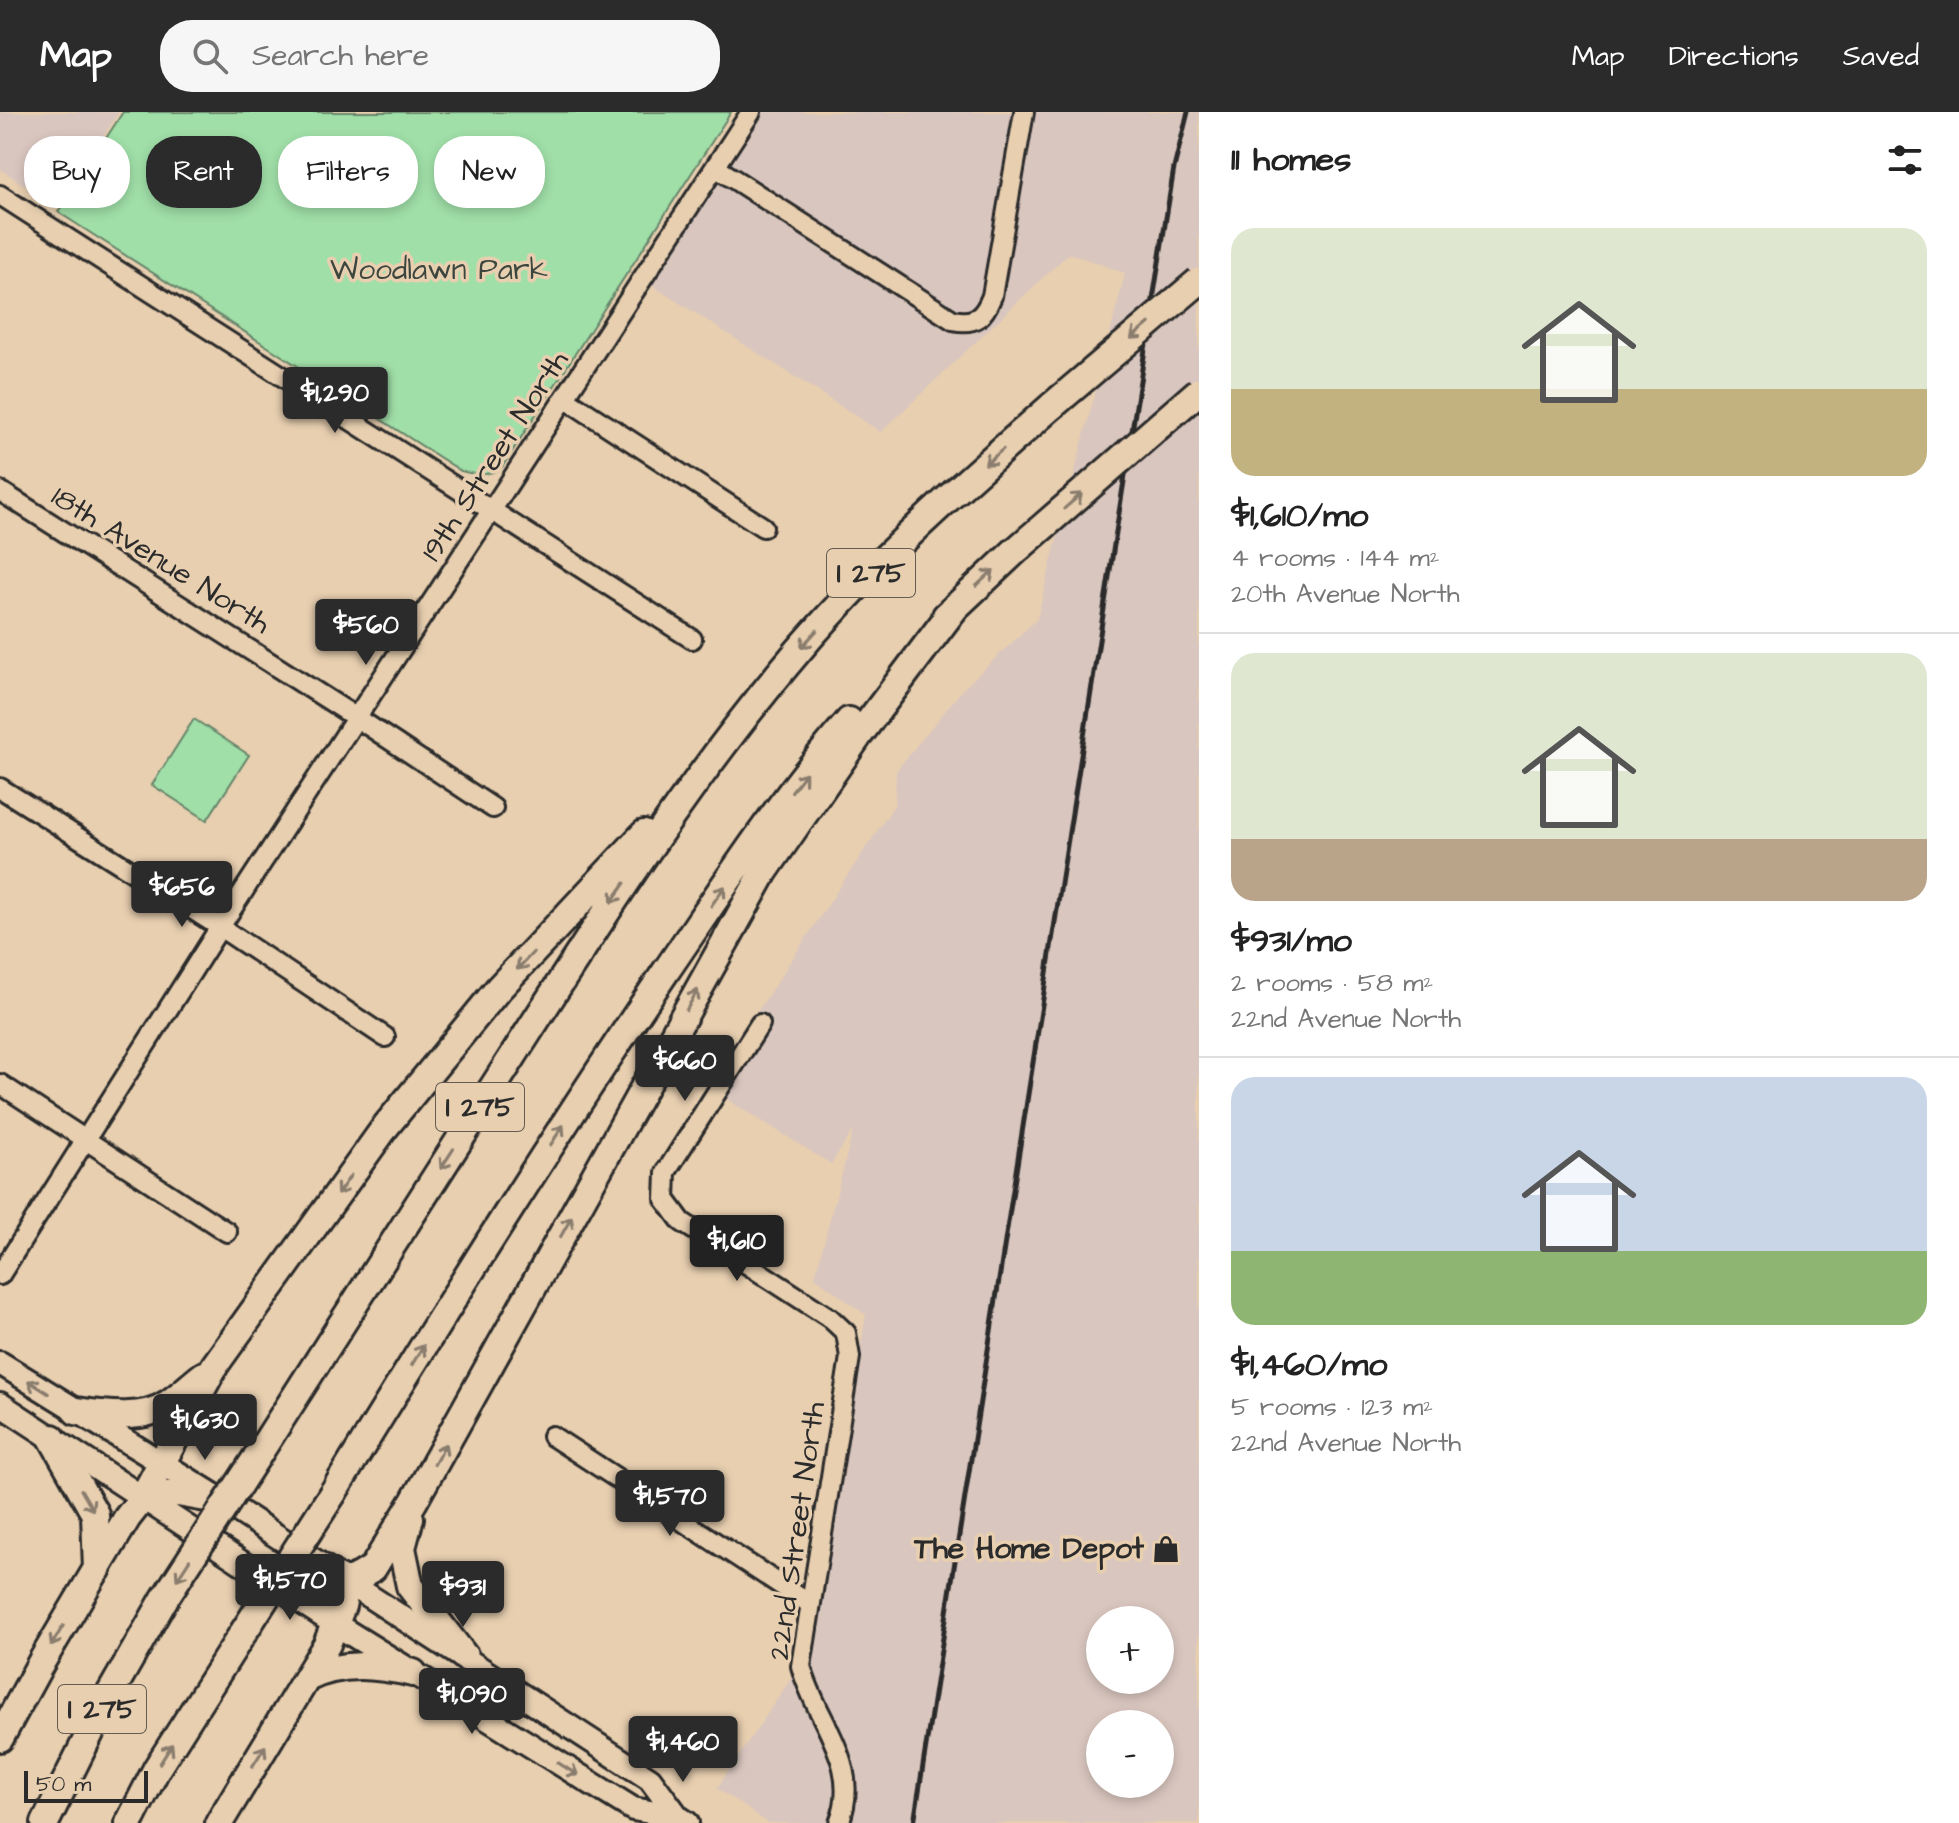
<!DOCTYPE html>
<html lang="en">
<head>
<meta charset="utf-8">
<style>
	:root { --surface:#fff; --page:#f6f6f6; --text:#222; --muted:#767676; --line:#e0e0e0; --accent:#2b2b2b }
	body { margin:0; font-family:"Architects Daughter",sans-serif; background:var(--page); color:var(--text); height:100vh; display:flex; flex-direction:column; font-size:30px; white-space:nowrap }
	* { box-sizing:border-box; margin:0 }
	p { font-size:26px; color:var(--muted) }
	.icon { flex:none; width:44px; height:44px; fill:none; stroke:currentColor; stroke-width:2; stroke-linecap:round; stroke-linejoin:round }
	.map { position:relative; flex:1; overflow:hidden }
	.drawer { display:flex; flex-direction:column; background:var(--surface); width:760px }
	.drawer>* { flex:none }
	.top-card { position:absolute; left:24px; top:24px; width:760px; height:72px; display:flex; gap:16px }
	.tools { position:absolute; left:1086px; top:1494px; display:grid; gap:16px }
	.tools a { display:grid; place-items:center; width:88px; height:88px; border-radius:50%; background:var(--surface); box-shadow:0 4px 12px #0003; font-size:40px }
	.scale { position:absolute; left:24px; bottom:20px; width:124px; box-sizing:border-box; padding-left:8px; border:4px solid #2b2b2b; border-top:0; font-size:22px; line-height:28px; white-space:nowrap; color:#2b2b2b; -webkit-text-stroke:6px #e8cfb0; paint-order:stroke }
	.price { position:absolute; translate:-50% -68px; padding:0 18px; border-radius:8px; background:var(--accent); color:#fff; font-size:26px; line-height:52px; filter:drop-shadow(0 2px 4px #0008) }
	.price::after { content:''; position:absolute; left:50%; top:48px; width:24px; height:18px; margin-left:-12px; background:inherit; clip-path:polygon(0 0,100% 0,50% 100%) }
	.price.current { background:#222; color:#fff }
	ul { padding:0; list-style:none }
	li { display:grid; align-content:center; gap:16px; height:424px; padding:0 32px }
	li+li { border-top:2px solid var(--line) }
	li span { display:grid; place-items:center; height:248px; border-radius:24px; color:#555 }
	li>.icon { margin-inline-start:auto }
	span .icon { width:144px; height:144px; fill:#fffc; stroke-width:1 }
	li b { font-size:34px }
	h2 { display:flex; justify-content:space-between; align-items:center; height:96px; padding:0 32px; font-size:34px }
	.pill { padding:0 28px; border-radius:32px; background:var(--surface); box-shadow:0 4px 12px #0003; font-size:28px; line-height:72px }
	.pill.current { background:var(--accent); color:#fff }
	header { display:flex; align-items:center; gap:48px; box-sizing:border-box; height:112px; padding:0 40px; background:var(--accent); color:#fff }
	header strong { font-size:38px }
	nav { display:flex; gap:44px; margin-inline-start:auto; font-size:28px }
	.search { width:560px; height:72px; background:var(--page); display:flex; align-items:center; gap:20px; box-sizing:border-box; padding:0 28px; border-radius:32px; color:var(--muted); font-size:30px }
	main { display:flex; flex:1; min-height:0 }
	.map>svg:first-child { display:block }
</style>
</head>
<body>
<header>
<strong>Map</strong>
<div class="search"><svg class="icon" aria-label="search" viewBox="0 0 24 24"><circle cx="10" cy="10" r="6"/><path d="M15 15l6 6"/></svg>Search here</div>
<nav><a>Map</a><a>Directions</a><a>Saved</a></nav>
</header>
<main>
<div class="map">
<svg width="1199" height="1711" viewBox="0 0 1199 1711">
	<rect width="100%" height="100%" fill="#e8cfb0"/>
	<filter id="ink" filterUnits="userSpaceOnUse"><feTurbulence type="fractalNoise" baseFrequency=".0125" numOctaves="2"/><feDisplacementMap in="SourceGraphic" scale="16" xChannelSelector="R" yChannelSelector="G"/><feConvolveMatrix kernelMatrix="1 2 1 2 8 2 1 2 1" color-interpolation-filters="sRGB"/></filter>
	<g filter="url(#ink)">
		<path fill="#d9c6bf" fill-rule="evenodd" d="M0,0h119l-61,95 -58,-38z
			M761,0h254l-31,182 -5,12 -5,5 -7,2 -10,-2 -229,-147z
			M1033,0h166v156l-91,74 17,-69 -56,-20 -188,179 -231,-148 67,-104 231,148 10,2 1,3h13l20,-16 9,-21z
			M1199,178v90l-129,110 31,-120z
			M1199,290v1421h-351l5,-12 2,-39 -11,-30 -28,-55 -6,-22 9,-59 4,-6 -3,-2 46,-283 -51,-38 38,-146 -22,33 -108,-67 44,-69 -14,-10 142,-214 1,-33 67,-82 74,-70 25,-100zM1100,1508h60v60h-60zM1100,1612h60v60h-60z
			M794,1562l6,22 28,56 10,26 -2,29 -7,16h-61l-51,-35z"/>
		<path fill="#a0dfa8" stroke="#66856a" stroke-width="2" d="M123,0h608l-229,355c-14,10 -25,8 -41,4l-403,-259z
			M194,607l55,36 -42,65 -55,-35z"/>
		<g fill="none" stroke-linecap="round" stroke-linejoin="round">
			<g stroke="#2b2b2b" stroke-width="24">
				<path id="minor" d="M715,55l238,153c23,5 31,-4 39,-24l32,-184
					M0,83l692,444
					M566,287l197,128
					M0,379l357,227 136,90
					M0,676l220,139 165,110
					M760,912l-94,148 -1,27 17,23 148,96 16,15 4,24 -49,309c15,56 62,98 38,157
					M0,972l227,148
					M0,1163l220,-348 531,-815
					M552,1324l258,168"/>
			</g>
			<g stroke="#2b2b2b" stroke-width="28">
				<path id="major" d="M0,1251l223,138 427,278 28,38 9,6
					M0,1292l335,220 298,185 45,8"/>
			</g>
			<g stroke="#2b2b2b" stroke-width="32">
				<path id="highway" d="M946,504l68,-64
					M76,1299c29,4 68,10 93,-8 12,-8 23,-19 35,-28
					M52,1326l43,76 2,56
					M256,1346c89,-139 177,-278 266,-416 86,-134 173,-270 277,-392 76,-89 165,-167 254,-245
					M333,1381c108,-176 217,-351 333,-522 58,-85 115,-173 183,-250
					M142,1387l36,-6 45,8
					M410,1406l-8,30 8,38 55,71
					M269,1469l43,8 20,-2 28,-11 13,-8 41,-67 350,-629 95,-137 98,-130
					M307,1566c35,-17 69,-13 106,-5
					M0,1626l42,-77 85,-143 15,-19 73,-134 171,-239 113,-138 145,-154
					M45,1711l62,-124 58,-101
					M129,1711l28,-55 86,-135
					M219,1711l108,-179 15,-38 5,-23"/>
			</g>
			<use href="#minor" stroke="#e8cfb0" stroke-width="18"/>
			<use href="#major" stroke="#e8cfb0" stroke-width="22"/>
			<use href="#highway" stroke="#e8cfb0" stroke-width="26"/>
			<path stroke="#2b2b2b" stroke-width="5" d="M914,1711l207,-1323 53,-332 14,-56"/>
			<g stroke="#2b2b2b" stroke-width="32" stroke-linecap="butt">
				<path id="highway-bridge" d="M1053,293l146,-124
					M1014,440l185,-161
					M165,1486l91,-140
					M243,1521l90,-140"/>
			</g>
			<use href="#highway-bridge" stroke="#e8cfb0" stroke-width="26"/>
		</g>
		<defs><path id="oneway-shaft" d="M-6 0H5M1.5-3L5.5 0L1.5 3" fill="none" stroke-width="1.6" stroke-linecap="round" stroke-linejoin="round" transform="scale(2)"/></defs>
		<g stroke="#8a7d6e">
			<use href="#oneway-shaft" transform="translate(1140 219) rotate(140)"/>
			<use href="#oneway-shaft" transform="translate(994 345) rotate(139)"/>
			<use href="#oneway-shaft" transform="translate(1073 389) rotate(-41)"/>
			<use href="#oneway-shaft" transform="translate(985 466) rotate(-43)"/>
			<use href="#oneway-shaft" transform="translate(809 527) rotate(132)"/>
			<use href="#oneway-shaft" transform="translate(799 670) rotate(-52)"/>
			<use href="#oneway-shaft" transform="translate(618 781) rotate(125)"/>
			<use href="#oneway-shaft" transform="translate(718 784) rotate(-55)"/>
			<use href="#oneway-shaft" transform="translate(525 849) rotate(133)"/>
			<use href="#oneway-shaft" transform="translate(692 888) rotate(-61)"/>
			<use href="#oneway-shaft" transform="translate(557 1023) rotate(-57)"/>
			<use href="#oneway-shaft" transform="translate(447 1047) rotate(123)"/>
			<use href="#oneway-shaft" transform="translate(344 1073) rotate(125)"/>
			<use href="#oneway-shaft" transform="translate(566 1115) rotate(-61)"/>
			<use href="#oneway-shaft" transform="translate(418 1243) rotate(-58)"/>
			<use href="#oneway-shaft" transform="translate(38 1275) rotate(-148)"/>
			<use href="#oneway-shaft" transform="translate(440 1342) rotate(-61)"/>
			<use href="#oneway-shaft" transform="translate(87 1388) rotate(60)"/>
			<use href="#oneway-shaft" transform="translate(183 1458) rotate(123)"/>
			<use href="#oneway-shaft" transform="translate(57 1524) rotate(121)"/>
			<use href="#oneway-shaft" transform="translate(166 1642) rotate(-58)"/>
			<use href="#oneway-shaft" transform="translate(259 1644) rotate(-58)"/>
			<use href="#oneway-shaft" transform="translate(568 1657) rotate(32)"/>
		</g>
	</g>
	<defs>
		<g id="shop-bare" transform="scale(2.16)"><path d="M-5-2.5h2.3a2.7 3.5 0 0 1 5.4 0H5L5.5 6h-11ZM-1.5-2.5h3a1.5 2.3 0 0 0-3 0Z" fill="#2b2b2b" stroke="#e8cfb0" stroke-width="2.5" paint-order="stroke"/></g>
	</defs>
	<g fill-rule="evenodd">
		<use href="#shop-bare" x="1166" y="1437"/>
	</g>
	<g text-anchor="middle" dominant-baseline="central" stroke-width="7" stroke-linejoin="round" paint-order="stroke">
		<g fill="#e8cfb0" stroke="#645c53" stroke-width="2">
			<rect x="827" y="437" width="88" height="48" rx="6"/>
			<rect x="436" y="971" width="88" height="48" rx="6"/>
			<rect x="58" y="1573" width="88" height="48" rx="6"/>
		</g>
		<g font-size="28" font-weight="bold" fill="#2b2b2b">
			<text x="871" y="461">I 275</text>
			<text x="480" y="995">I 275</text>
			<text x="102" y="1597">I 275</text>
		</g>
		<g font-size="30" fill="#3d463e" stroke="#e8cfb0">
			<text x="439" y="158">Woodlawn Park</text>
		</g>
		<g font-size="30" fill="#2b2b2b" stroke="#e8cfb0">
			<text transform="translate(495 344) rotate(-57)">19th Street North</text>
			<text transform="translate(161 448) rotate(32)">18th Avenue North</text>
			<text transform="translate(797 1419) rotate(-82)">22nd Street North</text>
		</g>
		<g font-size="30" font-weight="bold" fill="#2b2b2b" stroke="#e8cfb0" text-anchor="end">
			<text x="1144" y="1437">The Home Depot</text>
		</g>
	</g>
</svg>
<div class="tools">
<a>+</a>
<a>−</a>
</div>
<div class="scale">50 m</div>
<b class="price" style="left:335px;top:323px">$1,290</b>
<b class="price" style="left:366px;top:555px">$560</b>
<b class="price" style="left:182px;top:817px">$656</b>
<b class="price" style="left:685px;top:991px">$660</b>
<b class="price current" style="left:737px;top:1171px">$1,610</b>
<b class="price" style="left:205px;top:1350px">$1,630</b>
<b class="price" style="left:670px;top:1426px">$1,570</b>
<b class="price" style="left:290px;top:1510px">$1,570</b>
<b class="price" style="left:463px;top:1517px">$931</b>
<b class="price" style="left:472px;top:1624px">$1,090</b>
<b class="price" style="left:683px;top:1672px">$1,460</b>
<div class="top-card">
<a class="pill">Buy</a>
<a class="pill current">Rent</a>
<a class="pill">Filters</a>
<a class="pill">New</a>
</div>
</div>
<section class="drawer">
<h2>11 homes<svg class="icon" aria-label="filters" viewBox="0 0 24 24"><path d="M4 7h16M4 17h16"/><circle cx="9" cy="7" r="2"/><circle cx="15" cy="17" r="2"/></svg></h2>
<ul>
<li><span style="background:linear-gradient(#dfe7d0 65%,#c2b280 0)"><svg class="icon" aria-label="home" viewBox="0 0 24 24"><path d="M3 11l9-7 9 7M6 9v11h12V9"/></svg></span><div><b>$1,610/mo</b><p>4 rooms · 144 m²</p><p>20th Avenue North</p></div></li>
<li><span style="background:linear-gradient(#dfe7d0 75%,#b9a48a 0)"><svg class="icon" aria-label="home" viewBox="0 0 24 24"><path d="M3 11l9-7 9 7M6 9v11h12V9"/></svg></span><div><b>$931/mo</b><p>2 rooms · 58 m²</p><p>22nd Avenue North</p></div></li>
<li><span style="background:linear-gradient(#c9d6e8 70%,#8fb573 0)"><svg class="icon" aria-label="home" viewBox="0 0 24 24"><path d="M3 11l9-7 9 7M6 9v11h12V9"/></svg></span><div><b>$1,460/mo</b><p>5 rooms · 123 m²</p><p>22nd Avenue North</p></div></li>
</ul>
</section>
</main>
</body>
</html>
